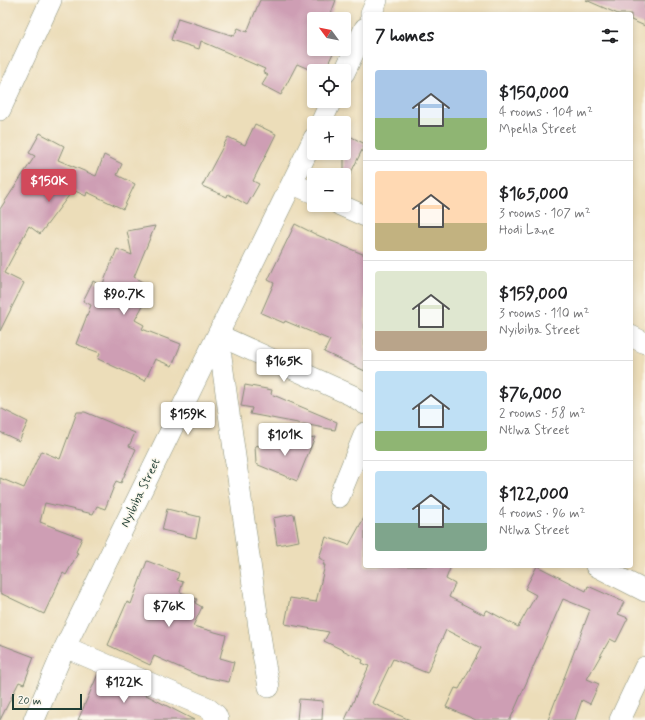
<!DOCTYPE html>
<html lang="en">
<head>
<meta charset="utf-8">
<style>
	:root { --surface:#fff; --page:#f6f6f6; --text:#202124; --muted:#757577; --line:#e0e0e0; --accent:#d1495b }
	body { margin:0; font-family:Mynerve,sans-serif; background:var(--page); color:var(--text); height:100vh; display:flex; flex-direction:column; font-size:15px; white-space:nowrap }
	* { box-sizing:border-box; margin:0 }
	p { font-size:13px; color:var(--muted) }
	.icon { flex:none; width:22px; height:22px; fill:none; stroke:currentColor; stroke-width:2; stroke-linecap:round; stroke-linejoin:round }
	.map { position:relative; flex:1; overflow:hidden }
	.sheet { position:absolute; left:363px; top:12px; width:270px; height:556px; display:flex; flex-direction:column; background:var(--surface); border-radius:4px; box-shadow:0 2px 6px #0003 }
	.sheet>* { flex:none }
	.needle { width:26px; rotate:302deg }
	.buttons { position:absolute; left:307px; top:12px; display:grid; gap:8px }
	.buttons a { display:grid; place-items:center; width:44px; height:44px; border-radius:4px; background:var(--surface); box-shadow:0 2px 6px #0003; font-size:20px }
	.scale { position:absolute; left:12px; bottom:10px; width:70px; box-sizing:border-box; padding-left:4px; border:2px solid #1f3d34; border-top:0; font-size:11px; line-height:14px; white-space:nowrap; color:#1f3d34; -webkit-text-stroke:3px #fbf7ec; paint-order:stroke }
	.price { position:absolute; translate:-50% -34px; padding:0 9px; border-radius:4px; background:#fff; color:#222; font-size:13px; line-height:26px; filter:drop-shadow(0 1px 2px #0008) }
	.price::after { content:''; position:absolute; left:50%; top:24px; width:12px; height:9px; margin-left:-6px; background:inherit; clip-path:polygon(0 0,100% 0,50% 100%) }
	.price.current { background:var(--accent); color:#fff }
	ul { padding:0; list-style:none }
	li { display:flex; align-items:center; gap:12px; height:100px; padding:0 12px }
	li+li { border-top:1px solid var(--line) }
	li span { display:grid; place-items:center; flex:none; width:112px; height:80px; border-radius:4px; color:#555 }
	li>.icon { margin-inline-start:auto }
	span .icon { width:48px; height:48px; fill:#fffc; stroke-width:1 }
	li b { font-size:17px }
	h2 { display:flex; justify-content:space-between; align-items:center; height:48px; padding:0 12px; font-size:17px }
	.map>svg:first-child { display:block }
</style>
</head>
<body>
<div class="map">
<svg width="645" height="720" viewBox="0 0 645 720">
	<rect width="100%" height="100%" fill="#fbf7ec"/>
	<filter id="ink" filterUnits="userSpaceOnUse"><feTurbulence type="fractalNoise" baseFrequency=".025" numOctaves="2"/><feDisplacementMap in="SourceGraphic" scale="8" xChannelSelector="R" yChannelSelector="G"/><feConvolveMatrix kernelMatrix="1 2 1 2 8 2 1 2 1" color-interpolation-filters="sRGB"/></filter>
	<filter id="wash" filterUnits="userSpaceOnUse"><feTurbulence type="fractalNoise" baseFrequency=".012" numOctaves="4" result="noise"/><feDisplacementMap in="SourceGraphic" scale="16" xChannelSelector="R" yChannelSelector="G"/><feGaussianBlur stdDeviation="0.9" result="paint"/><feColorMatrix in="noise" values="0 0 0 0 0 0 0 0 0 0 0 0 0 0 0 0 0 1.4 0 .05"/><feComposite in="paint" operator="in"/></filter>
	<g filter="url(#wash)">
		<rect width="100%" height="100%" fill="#ecddb9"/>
		<g id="blocks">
			<path fill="#ce9eb4" d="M260,0h76l-7,19h-15v30h21l-10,21 -11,-5 -3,5 -14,-6 -16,31 -19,-10 6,-10 -5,-3 2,-3 -64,-28 -2,8 -28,-9 7,-22 56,18 4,-8 9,4z
				M586,0h59v26l-14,-6v-6h-13z
				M255,124l21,10 -23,47 6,3 -12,21 -19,-11 -1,3 -25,-11 26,-49 17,8z
				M40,133l24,13 -6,14 38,16 8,-21 18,9 -5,11 18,9 -12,25 -36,-17 -1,4 -13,-6 -33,44 -11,-8 -25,47 20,10 -24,48v-122l35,-53 -6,-3z
				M344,133l21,11 -21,43z
				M295,224l22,11 48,20v116l-41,-19 6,-12 -45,-19 -1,2 -23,-10 13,-30 -6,-3z
				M155,226l-21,51 10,6 -5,11 8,4 -12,22 9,5 -2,4 39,15 -9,22 -17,-7 -10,22 -47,-22 2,-6 -24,-9 15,-39 -8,-4 10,-20 9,5 15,-37 15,6 -5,-24z
				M245,385l27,5 -1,4 66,28 -2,8 -85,-16 2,-6 -11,-2z
				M0,408l28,14 -9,19 -19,-9z
				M77,412h8l50,21 -6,13 7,3 -15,34 -5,-2 -11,28 -8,-3 -4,8 -48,-11 -5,19 42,16 -6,14 2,1 -12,22 -3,-2 -19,41 -44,-21v-115l24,10 17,-37 19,8z
				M315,437l-18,44 -41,-17 -1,-18z
				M167,509l33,8 -4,21 -34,-8z
				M294,514l5,27 -22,4 -4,-27z
				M365,516v50h86l-5,13 9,5 -6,13 35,18 3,-5 31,17 18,-32 -11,-6 12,-23 49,25 2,-5 36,16 -6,12 10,4 -12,24 -6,-3 -23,40 12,5 -9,20 -8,-4 -7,20h-27l42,-110 -27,-11 -53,121h-34l-30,-13 9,-19 4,1 22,-41 -35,-18 -19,43 -34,-14 -21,44 38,17h-65l24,-54 -7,-3 1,-3 -39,-19 5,-9 -44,-8 5,-26 26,4 9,-37h-2l2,-4 -6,-3 7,-21 23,8z
				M147,561l32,12 -2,7 6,2 -3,10 17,7 -2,4 7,4 -9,19 33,9 -6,23 14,4 -5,20 -30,-6 -45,-20 -4,9 -42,-20 19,-43 4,2z
				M0,644l34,13 -10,27 -5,-2 -19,38z
				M98,674l48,21 48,25h-116z
				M299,699l24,2 -1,19h-25z"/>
		</g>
	</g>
	<g filter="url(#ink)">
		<use href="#blocks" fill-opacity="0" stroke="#868d76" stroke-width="1"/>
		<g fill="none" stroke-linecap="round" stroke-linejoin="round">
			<g stroke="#868d76" stroke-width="22">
				<path id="street" d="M371,14l6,-14
					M344,73l21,-45
					M0,110l51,-110
					M321,123l10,-22
					M293,184l21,9
					M340,205l25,11
					M218,335l44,314 7,38
					M218,335l133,60 14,9
					M631,336l14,7
					M339,497l26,-64
					M596,566l49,25
					M65,647l141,60 10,8 2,5
					M34,720l31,-73 249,-509
					M620,720l25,-53"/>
			</g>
			<use href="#street" stroke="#fff" stroke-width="21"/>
		</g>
	</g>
	<g text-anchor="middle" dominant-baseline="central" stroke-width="3" stroke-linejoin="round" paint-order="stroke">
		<g font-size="12" fill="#1f3d34" stroke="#fbf7ec">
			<text transform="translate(141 493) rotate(-64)">Nyibiba Street</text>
		</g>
	</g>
</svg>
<div class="buttons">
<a><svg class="needle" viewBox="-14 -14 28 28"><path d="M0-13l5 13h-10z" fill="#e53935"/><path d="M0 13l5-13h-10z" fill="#757577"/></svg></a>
<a><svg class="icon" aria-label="locate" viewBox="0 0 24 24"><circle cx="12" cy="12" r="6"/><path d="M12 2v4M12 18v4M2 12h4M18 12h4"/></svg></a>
<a>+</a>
<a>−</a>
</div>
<div class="scale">20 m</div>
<b class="price current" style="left:49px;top:203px">$150K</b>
<b class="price" style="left:124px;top:316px">$90.7K</b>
<b class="price" style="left:284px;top:383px">$165K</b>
<b class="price" style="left:188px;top:436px">$159K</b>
<b class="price" style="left:285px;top:457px">$101K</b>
<b class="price" style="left:169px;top:628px">$76K</b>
<b class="price" style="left:124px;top:704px">$122K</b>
<section class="sheet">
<h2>7 homes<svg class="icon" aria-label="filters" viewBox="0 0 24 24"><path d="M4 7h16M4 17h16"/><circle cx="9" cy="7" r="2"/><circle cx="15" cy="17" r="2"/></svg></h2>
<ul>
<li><span style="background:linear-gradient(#a9c7e8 60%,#8fb573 0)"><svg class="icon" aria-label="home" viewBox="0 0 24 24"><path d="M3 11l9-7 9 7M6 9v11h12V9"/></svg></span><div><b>$150,000</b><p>4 rooms · 104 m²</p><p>Mpehla Street</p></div></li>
<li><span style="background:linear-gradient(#ffd9b3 65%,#c2b280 0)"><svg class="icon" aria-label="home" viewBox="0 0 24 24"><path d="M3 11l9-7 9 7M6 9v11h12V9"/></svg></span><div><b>$165,000</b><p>3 rooms · 107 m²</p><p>Hodi Lane</p></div></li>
<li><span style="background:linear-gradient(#dfe7d0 75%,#b9a48a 0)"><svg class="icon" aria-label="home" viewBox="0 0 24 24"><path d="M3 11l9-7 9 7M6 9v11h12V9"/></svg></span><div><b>$159,000</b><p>3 rooms · 110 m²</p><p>Nyibiba Street</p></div></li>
<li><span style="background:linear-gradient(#bfe0f5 75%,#8fb573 0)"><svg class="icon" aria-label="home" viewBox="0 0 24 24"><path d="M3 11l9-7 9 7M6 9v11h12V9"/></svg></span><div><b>$76,000</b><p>2 rooms · 58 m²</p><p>Ntlwa Street</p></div></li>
<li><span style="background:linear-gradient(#bfe0f5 65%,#7fa58c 0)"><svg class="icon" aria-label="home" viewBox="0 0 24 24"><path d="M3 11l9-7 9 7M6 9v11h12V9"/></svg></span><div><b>$122,000</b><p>4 rooms · 96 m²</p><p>Ntlwa Street</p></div></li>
</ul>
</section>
</div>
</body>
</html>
